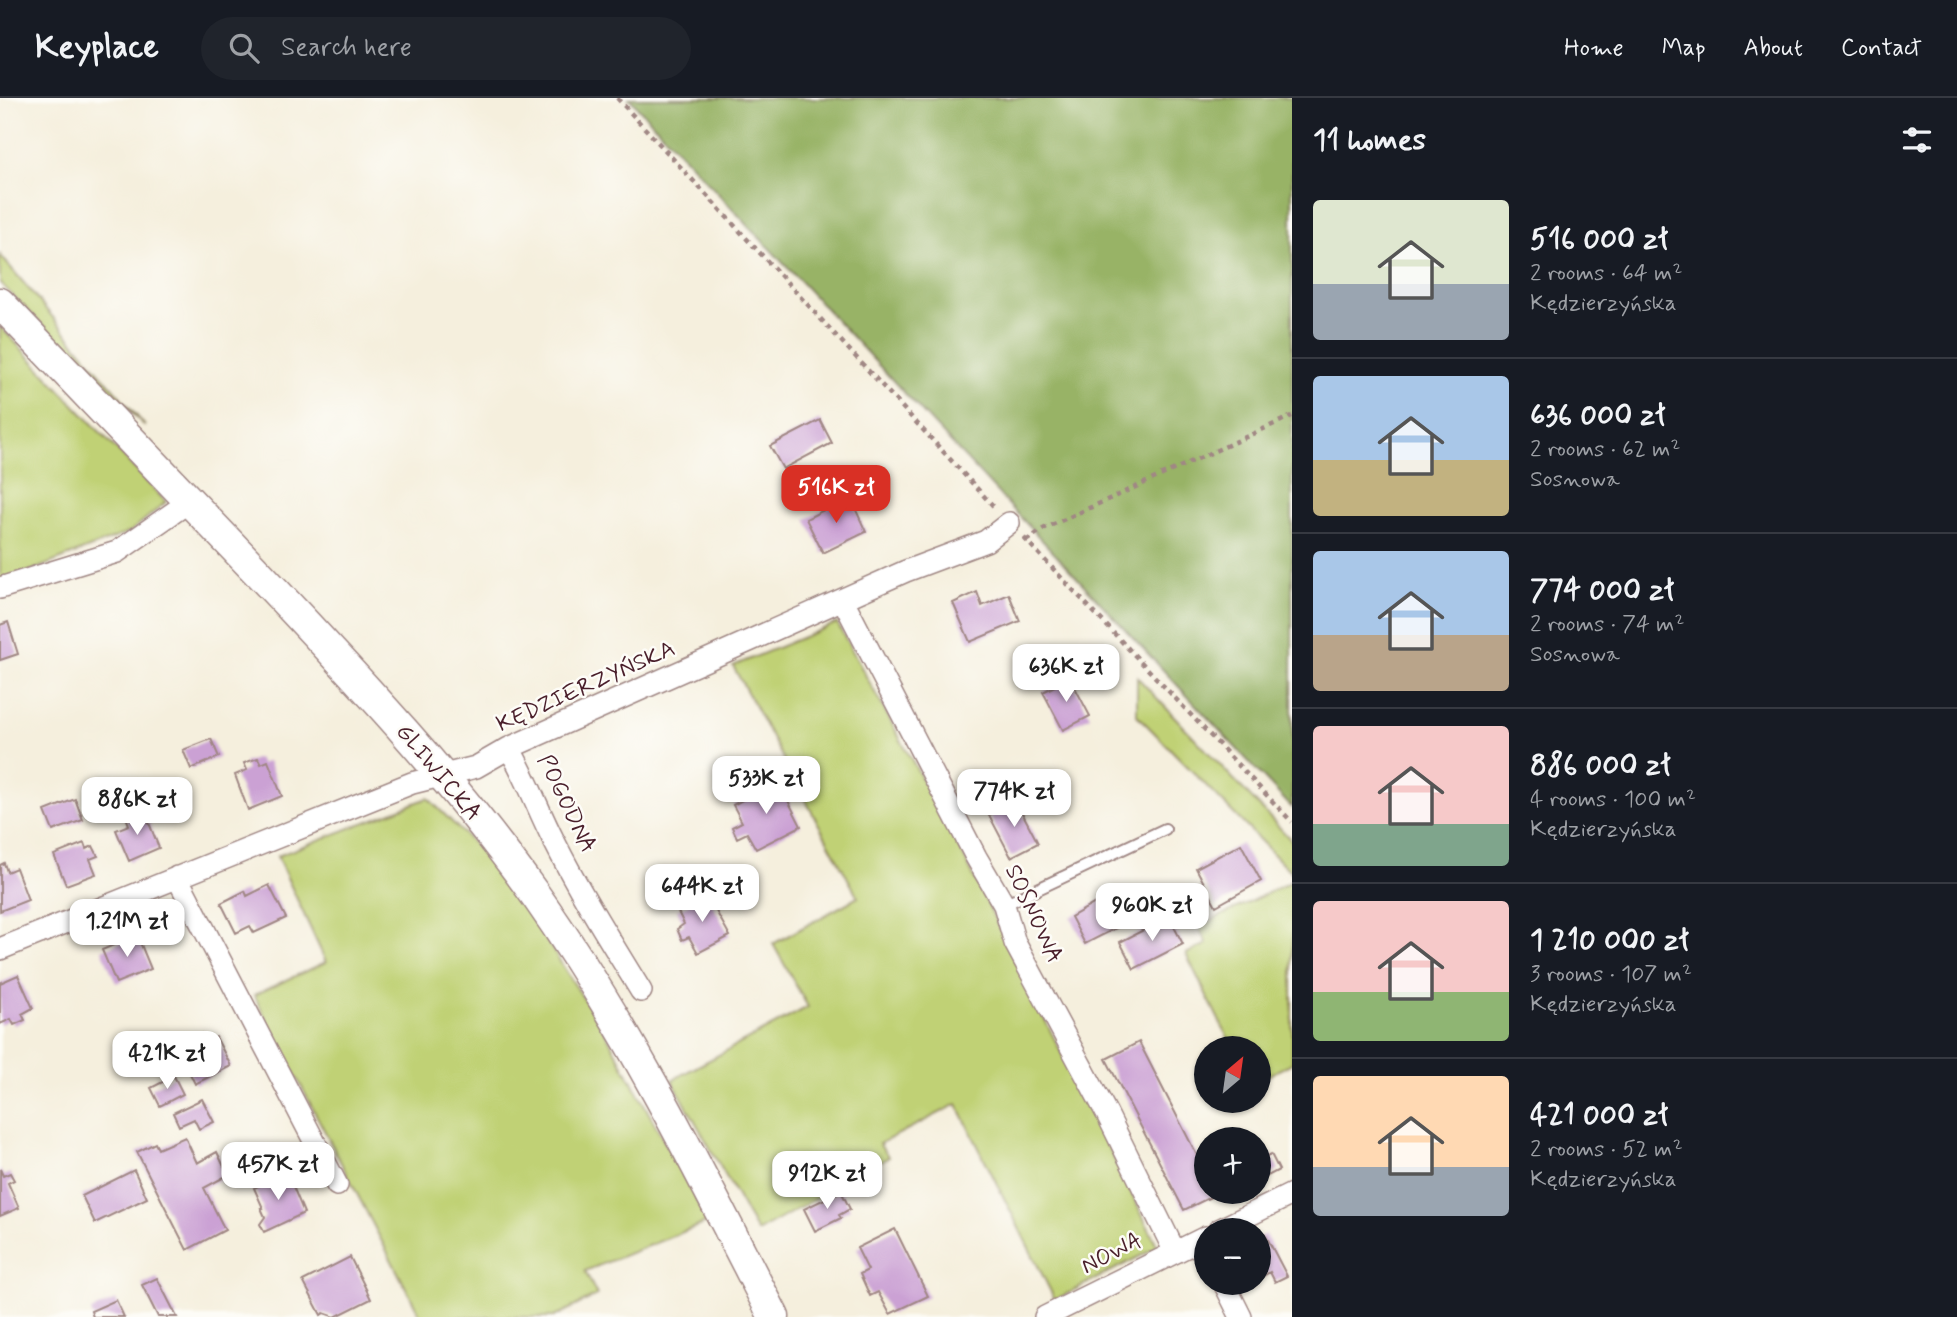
<!DOCTYPE html>
<html lang="en">
<head>
<meta charset="utf-8">
<style>
	:root { --surface:#171b24; --page:#20242c; --text:#f1f3f6; --muted:#9ea1a6; --line:#363941; --accent:#d93025 }
	body { margin:0; font-family:Mynerve,sans-serif; background:var(--page); color:var(--text); height:100vh; display:flex; flex-direction:column; font-size:26px; white-space:nowrap }
	* { box-sizing:border-box; margin:0 }
	p { font-size:23px; color:var(--muted) }
	.icon { flex:none; width:38px; height:38px; fill:none; stroke:currentColor; stroke-width:2; stroke-linecap:round; stroke-linejoin:round }
	.map { position:relative; flex:1; overflow:hidden }
	.side { display:flex; flex-direction:column; background:var(--surface); width:665px }
	.side>* { flex:none }
	.needle { width:46px; rotate:29deg }
	.tools { position:absolute; left:1194px; top:938px; display:grid; gap:14px }
	.tools a { display:grid; place-items:center; width:77px; height:77px; border-radius:50%; background:var(--surface); box-shadow:0 2px 5px #0004; font-size:35px }
	.price { position:absolute; translate:-50% -60px; padding:0 16px; border-radius:14px; background:#fff; color:#222; font-size:23px; line-height:46px; filter:drop-shadow(0 2px 4px #0008) }
	.price::after { content:''; position:absolute; left:50%; top:42px; width:21px; height:16px; margin-left:-10px; background:inherit; clip-path:polygon(0 0,100% 0,50% 100%) }
	.price.selected { background:var(--accent); color:#fff }
	ul { padding:0; list-style:none }
	li { display:flex; align-items:center; gap:21px; height:175px; padding:0 21px }
	li+li { border-top:2px solid var(--line) }
	li span { display:grid; place-items:center; flex:none; width:196px; height:140px; border-radius:7px; color:#555 }
	li>.icon { margin-inline-start:auto }
	span .icon { width:84px; height:84px; fill:#fffc; stroke-width:1 }
	li b { font-size:30px }
	h2 { display:flex; justify-content:space-between; align-items:center; height:84px; padding:0 21px; font-size:30px }
	header { display:flex; align-items:center; gap:42px; box-sizing:border-box; height:98px; padding:0 35px; background:var(--surface); border-bottom:2px solid var(--line) }
	header strong { font-size:33px }
	nav { display:flex; gap:38px; margin-inline-start:auto; font-size:24px }
	.search { width:490px; height:63px; background:var(--page); display:flex; align-items:center; gap:18px; box-sizing:border-box; padding:0 24px; border-radius:38px; color:var(--muted); font-size:26px }
	main { display:flex; flex:1; min-height:0 }
	.map>svg:first-child { display:block }
</style>
</head>
<body>
<header>
<strong>Keyplace</strong>
<div class="search"><svg class="icon" aria-label="search" viewBox="0 0 24 24"><circle cx="10" cy="10" r="6"/><path d="M15 15l6 6"/></svg>Search here</div>
<nav><a>Home</a><a>Map</a><a>About</a><a>Contact</a></nav>
</header>
<main>
<div class="map">
<svg width="1292" height="1219" viewBox="0 0 1292 1219">
	<rect width="100%" height="100%" fill="#fdfcf7"/>
	<filter id="ink" filterUnits="userSpaceOnUse"><feTurbulence type="fractalNoise" baseFrequency=".0143" numOctaves="2"/><feDisplacementMap in="SourceGraphic" scale="14" xChannelSelector="R" yChannelSelector="G"/><feConvolveMatrix kernelMatrix="1 2 1 2 8 2 1 2 1" color-interpolation-filters="sRGB"/></filter>
	<filter id="wash" filterUnits="userSpaceOnUse"><feTurbulence type="fractalNoise" baseFrequency=".00686" numOctaves="4" result="noise"/><feDisplacementMap in="SourceGraphic" scale="28" xChannelSelector="R" yChannelSelector="G"/><feGaussianBlur stdDeviation="1.57" result="paint"/><feColorMatrix in="noise" values="0 0 0 0 0 0 0 0 0 0 0 0 0 0 0 0 0 1.4 0 .05"/><feComposite in="paint" operator="in"/></filter>
	<g filter="url(#wash)">
		<rect width="100%" height="100%" fill="#f5efdd"/>
		<path fill="#c0d174" stroke="#857850" stroke-width="2" d="M0,157l145,171 -145,-143z
			M0,228l166,176 -36,30 -130,51z
			M837,525l120,220 201,404 -103,53 -98,-196 -78,40 10,13 -132,75 -85,-152 136,-73 -35,-63 85,-47 -125,-231z
			M1137,579l155,164v32l-155,-158z
			M428,700l45,45 45,53 87,136 103,190 -123,49 12,24 -43,22h-133l-167,-322 72,-33 -49,-106z
			M1292,783v182l-34,18v-33h-25l-47,-94 21,-10 -9,-17z"/>
		<path fill="#98b366" stroke="#716948" stroke-width="2" d="M629,0h663v710z"/>
		<g id="blocks">
			<path fill="#cba1d4" d="M820,322l12,23 -49,26 -13,-23z
				M850,399l16,35 -43,21 -17,-34z
				M977,494l5,14 27,-12 11,27 -50,21 -17,-39z
				M8,524l10,32 -18,6v-35z
				M1070,580l20,38 -27,14 -20,-38z
				M211,641l8,18 -28,12 -8,-19z
				M258,660l3,6 7,-3 14,35 -34,14 -13,-35 12,-5 -3,-7z
				M778,683l23,45 -45,23 -9,-16 -10,5 -5,-11 10,-5 -9,-17z
				M75,701l8,21 -30,11 -8,-20z
				M1016,703l22,42 -27,14 -22,-42z
				M139,714l3,7 5,-1 12,30 -30,13 -13,-31 13,-5 -3,-8z
				M84,745l2,6 7,-3 5,10 -8,3 6,15 -30,11 -12,-30z
				M1241,746l20,37 -45,25 -20,-38z
				M4,765l3,9 9,-4 12,32 -28,11v-46z
				M269,787l17,33 -32,15 -4,-7 -14,7 -15,-30 24,-12 2,5z
				M1111,796l15,29 -41,21 -14,-27z
				M707,797l23,41 -32,17 -9,-16 -7,3 -5,-11 7,-5 -7,-14z
				M1169,819l14,27 -49,25 -14,-27z
				M137,837l14,34 -35,14 -14,-33z
				M18,877l15,33 -11,6 3,6 -11,5 -3,-6 -11,5v-41z
				M201,936l4,9 11,-6 15,29 -36,18 -18,-37z
				M1139,944l67,131v19h10l1,2 -33,16 -78,-151z
				M174,978l9,18 -23,12 -9,-18z
				M202,1001l12,23 -15,7 -5,-10 -15,7 -6,-13z
				M185,1039l12,26 20,-11 11,23 -24,13 21,42 -38,20 -50,-98 18,-9 3,6z
				M1271,1056l8,16 -21,11v-20z
				M0,1071l3,7 7,-3 4,7 -6,3 11,25 -19,8z
				M134,1072l13,28 -52,25 -13,-27z
				M287,1074l17,41 -40,19 -4,-8 5,-7 -4,-9h2l-9,-20z
				M841,1093l9,18 -11,6 2,3 -26,13 -11,-22z
				M895,1131l33,67 -38,18 -12,-22 -8,4 -10,-22 8,-4 -11,-22z
				M1265,1136l22,42 -12,6 -5,-10 -12,7v-41z
				M350,1159l21,42 -36,18 -11,-4 -3,2 -18,-34z
				M157,1180l20,39h-19l-16,-32z
				M116,1202l8,17h-31l-2,-6z"/>
		</g>
	</g>
	<g filter="url(#ink)">
		<use href="#blocks" fill-opacity="0" stroke="#a08784" stroke-width="2"/>
		<g fill="none" stroke-linecap="round" stroke-linejoin="round">
			<g stroke="#a08784" stroke-width="14">
				<path id="service" d="M1004,807l161,-76"/>
			</g>
			<g stroke="#a08784" stroke-width="24">
				<path id="minor" d="M0,490l117,-36 73,-51
					M843,502l133,257 28,48 11,38 92,171 68,138
					M509,650c18,30 29,62 45,93 26,52 57,101 87,150
					M177,779l160,308
					M0,851l412,-166 64,-16 33,-19 397,-177 80,-30 23,-18
					M1219,1132l73,-36
					M1224,1185l17,34
					M1045,1219l161,-80"/>
			</g>
			<g stroke="#a08784" stroke-width="33">
				<path id="secondary" d="M0,205c88,92 176,183 263,275 96,102 192,204 273,318 93,132 165,278 238,421"/>
			</g>
			<path stroke="#a08784" stroke-width="4.5" stroke-dasharray="5 5" stroke-linecap="butt" d="M617,0l379,411
				M1024,440l268,284
				M1026,443l17,-12 249,-113"/>
			<use href="#service" stroke="#fff" stroke-width="10"/>
			<use href="#minor" stroke="#fff" stroke-width="21"/>
			<use href="#secondary" stroke="#fff" stroke-width="30"/>
		</g>
	</g>
	<g text-anchor="middle" dominant-baseline="central" stroke-width="5" stroke-linejoin="round" paint-order="stroke">
		<g font-size="23" fill="#4a1f2b" stroke="#fdfcf7">
			<text transform="translate(586 589) rotate(-24)">KĘDZIERZYŃSKA</text>
			<text transform="translate(438 675) rotate(50)">GLIWICKA</text>
			<text transform="translate(566 706) rotate(64)">POGODNA</text>
			<text transform="translate(1033 816) rotate(65)">SOSNOWA</text>
			<text transform="translate(1112 1156) rotate(-27)">NOWA</text>
		</g>
	</g>
</svg>
<div class="tools">
<a><svg class="needle" viewBox="-14 -14 28 28"><path d="M0-13l5 13h-10z" fill="#e53935"/><path d="M0 13l5-13h-10z" fill="#9ea1a6"/></svg></a>
<a>+</a>
<a>−</a>
</div>
<b class="price selected" style="left:836px;top:427px">516K zł</b>
<b class="price" style="left:1066px;top:606px">636K zł</b>
<b class="price" style="left:766px;top:718px">533K zł</b>
<b class="price" style="left:1014px;top:731px">774K zł</b>
<b class="price" style="left:137px;top:739px">886K zł</b>
<b class="price" style="left:702px;top:826px">644K zł</b>
<b class="price" style="left:1152px;top:845px">960K zł</b>
<b class="price" style="left:127px;top:861px">1.21M zł</b>
<b class="price" style="left:167px;top:993px">421K zł</b>
<b class="price" style="left:278px;top:1104px">457K zł</b>
<b class="price" style="left:827px;top:1113px">912K zł</b>
</div>
<section class="side">
<h2>11 homes<svg class="icon" aria-label="filters" viewBox="0 0 24 24"><path d="M4 7h16M4 17h16"/><circle cx="9" cy="7" r="2"/><circle cx="15" cy="17" r="2"/></svg></h2>
<ul>
<li><span style="background:linear-gradient(#dfe7d0 60%,#9aa5b1 0)"><svg class="icon" aria-label="home" viewBox="0 0 24 24"><path d="M3 11l9-7 9 7M6 9v11h12V9"/></svg></span><div><b>516 000 zł</b><p>2 rooms · 64 m²</p><p>Kędzierzyńska</p></div></li>
<li><span style="background:linear-gradient(#a9c7e8 60%,#c2b280 0)"><svg class="icon" aria-label="home" viewBox="0 0 24 24"><path d="M3 11l9-7 9 7M6 9v11h12V9"/></svg></span><div><b>636 000 zł</b><p>2 rooms · 62 m²</p><p>Sosnowa</p></div></li>
<li><span style="background:linear-gradient(#a9c7e8 60%,#b9a48a 0)"><svg class="icon" aria-label="home" viewBox="0 0 24 24"><path d="M3 11l9-7 9 7M6 9v11h12V9"/></svg></span><div><b>774 000 zł</b><p>2 rooms · 74 m²</p><p>Sosnowa</p></div></li>
<li><span style="background:linear-gradient(#f6c9c9 70%,#7fa58c 0)"><svg class="icon" aria-label="home" viewBox="0 0 24 24"><path d="M3 11l9-7 9 7M6 9v11h12V9"/></svg></span><div><b>886 000 zł</b><p>4 rooms · 100 m²</p><p>Kędzierzyńska</p></div></li>
<li><span style="background:linear-gradient(#f6c9c9 65%,#8fb573 0)"><svg class="icon" aria-label="home" viewBox="0 0 24 24"><path d="M3 11l9-7 9 7M6 9v11h12V9"/></svg></span><div><b>1 210 000 zł</b><p>3 rooms · 107 m²</p><p>Kędzierzyńska</p></div></li>
<li><span style="background:linear-gradient(#ffd9b3 65%,#9aa5b1 0)"><svg class="icon" aria-label="home" viewBox="0 0 24 24"><path d="M3 11l9-7 9 7M6 9v11h12V9"/></svg></span><div><b>421 000 zł</b><p>2 rooms · 52 m²</p><p>Kędzierzyńska</p></div></li>
</ul>
</section>
</main>
</body>
</html>
